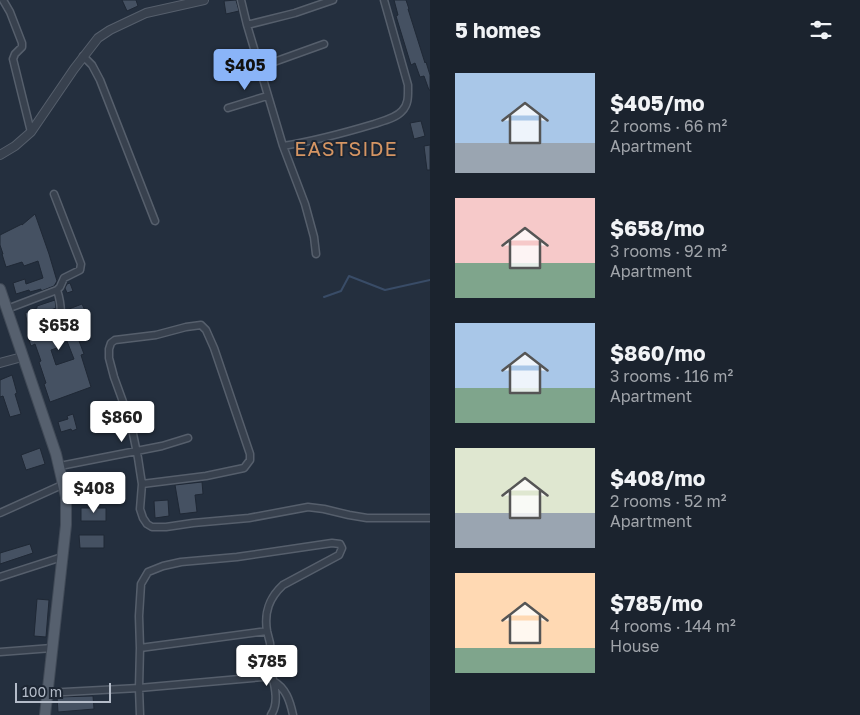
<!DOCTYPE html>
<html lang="en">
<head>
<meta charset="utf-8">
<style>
	:root { --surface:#1b232e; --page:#282f3a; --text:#f1f3f6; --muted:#a0a4aa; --accent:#8ab4f8 }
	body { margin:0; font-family:"Golos Text",sans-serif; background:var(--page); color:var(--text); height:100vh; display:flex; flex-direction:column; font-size:19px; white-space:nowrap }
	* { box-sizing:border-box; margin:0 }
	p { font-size:16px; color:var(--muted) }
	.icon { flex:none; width:28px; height:28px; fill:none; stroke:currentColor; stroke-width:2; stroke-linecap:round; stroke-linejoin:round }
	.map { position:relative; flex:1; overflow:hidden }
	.drawer { display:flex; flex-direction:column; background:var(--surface); width:430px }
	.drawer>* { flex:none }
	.scale { position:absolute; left:15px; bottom:12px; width:96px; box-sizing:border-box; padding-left:5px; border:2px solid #b4bcc9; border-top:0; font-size:14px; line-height:18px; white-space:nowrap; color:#b4bcc9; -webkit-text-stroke:4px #1d2633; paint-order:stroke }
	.price { position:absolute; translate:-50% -42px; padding:0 11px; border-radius:5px; background:#fff; color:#222; font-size:16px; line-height:32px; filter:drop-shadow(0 1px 2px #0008) }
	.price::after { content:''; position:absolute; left:50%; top:30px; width:15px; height:11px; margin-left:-8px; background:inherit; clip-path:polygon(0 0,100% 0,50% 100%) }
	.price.active { background:var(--accent); color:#111 }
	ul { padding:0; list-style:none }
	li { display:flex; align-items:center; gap:15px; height:125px; padding:0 25px }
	li span { display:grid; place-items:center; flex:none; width:140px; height:100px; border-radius:0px; color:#555 }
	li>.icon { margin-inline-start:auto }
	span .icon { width:60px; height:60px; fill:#fffc; stroke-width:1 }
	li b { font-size:21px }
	h2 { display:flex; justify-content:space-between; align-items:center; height:60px; padding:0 25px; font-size:21px }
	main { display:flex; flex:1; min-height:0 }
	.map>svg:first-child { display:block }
</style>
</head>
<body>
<main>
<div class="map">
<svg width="430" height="715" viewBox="0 0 430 715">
	<rect width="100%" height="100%" fill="#242f3e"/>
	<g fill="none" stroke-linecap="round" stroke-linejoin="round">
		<path stroke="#394c67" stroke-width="2" d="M324,297l17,-6 8,-15 36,14 45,-10"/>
	</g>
	<path fill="#455162" stroke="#1f2835" d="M122,0h14l2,6 -11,5z
		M236,0l3,11 -13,3 -2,-13z
		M394,0h12l3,9h-1l17,54 1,-1 4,13v15h-1l-5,-14 -4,1 -5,-14 -4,2 -15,-49 2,-1z
		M421,121l4,15 -11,3 -4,-16z
		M430,145v25h-3l-3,-24z
		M35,214l14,40 8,27 -3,5 -13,5v-2l-11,3 -1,-2 -13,4 -3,-11 12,-4 1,5 17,-6 -5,-17 -14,5 -2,-4 -16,5 -4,-13h1l-3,-9v-10l22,-11v1z
		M70,283l3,8 -6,2 -2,-5 2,-4z
		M55,300l1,8 -5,2 3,8 -6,2 9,28 -6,2 5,15 18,-6 -11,-28 3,-1 -1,-4 9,-4 -5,-13 13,-5 5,11 -5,2 4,12 -10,4 8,21 -3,1 10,32 -41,15 -6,-18 2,-1 -7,-21 2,-1 -6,-17 -4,2 -4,-12 3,-1 -5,-20 12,-5v-2z
		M12,375l5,18 -2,1 6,20 -11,3 -7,-21 -3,1v-17z
		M73,414l4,15 -5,2 -1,-2 -10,3 -3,-10 10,-3 -1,-3z
		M40,448l5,16 -19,6 -5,-15z
		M202,482l1,12 -8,1 2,17 -17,2 -5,-29z
		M168,500l1,16 -14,2 -1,-17z
		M81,508h25v13h-25z
		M79,535h25v13h-24z
		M30,544l3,9 -33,11v-11z
		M37,599l12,1 -3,37 -12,-1z
		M93,696l1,13 -36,3 -1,-15z"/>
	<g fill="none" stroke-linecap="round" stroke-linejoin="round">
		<g stroke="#565f6c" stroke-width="9">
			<path id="minor" d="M3,0l7,12 12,31v4l-7,7 -2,5 18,73
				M241,0l6,25 36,121 22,58 9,33 2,17
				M247,25l48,-12 38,-13
				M83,56l9,9 8,15 55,141
				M260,67l64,-23
				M228,108l39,-12
				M283,146c31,-5 61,-13 91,-22 9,-3 22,-6 28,-13 7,-7 6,-16 6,-26l-24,-85
				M57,290c4,12 5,21 3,33
				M7,309l50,-19 3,-3 4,-9 16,-8 1,-6 -27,-70
				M60,466l102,-20 26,-8
				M142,484l64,-8 38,-8 6,-8v-6l-36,-106 -8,-18 -5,-5 -15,2 -30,8 -41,5 -4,3 -2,6v9l5,19 17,47 7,34 4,26 -2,25 3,9 4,6 5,3h14l27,-4 56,-5 59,-11 16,2 25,6 18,3h63
				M0,513l64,-29
				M0,577l62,-20
				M140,648l127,-17
				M0,652l52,-4
				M273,681c13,7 17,20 20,34
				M46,693l93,-5 124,-11 9,-2c-1,-11 -1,-22 -2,-32 -1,-4 -2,-8 -3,-12 -3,-19 2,-33 16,-46l56,-30 3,-7 -2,-4 -8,-1 -95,14 -56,5 -18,4 -15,6 -7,12 -2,32 1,32 -1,40 1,27
				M271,715c8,-11 4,-28 1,-40"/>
		</g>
		<g stroke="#565f6c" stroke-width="10">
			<path id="tertiary" d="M0,155l15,-9 16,-14 43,-63 24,-31 12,-8 36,-17 58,-13
				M0,363l22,-6"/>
		</g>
		<g stroke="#414a57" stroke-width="12">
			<path id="primary" d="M0,289l56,165 10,43v28l-21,190"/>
		</g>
		<use href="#minor" stroke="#38414e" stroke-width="6"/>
		<use href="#tertiary" stroke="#38414e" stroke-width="8"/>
		<use href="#primary" stroke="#56606e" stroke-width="10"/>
	</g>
	<g text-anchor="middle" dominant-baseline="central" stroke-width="4" stroke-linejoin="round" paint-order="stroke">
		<g font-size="20" letter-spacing="1" fill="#d59563" stroke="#1d2633">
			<text x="346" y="148">EASTSIDE</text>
		</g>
	</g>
</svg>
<div class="scale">100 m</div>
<b class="price active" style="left:245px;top:91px">$405</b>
<b class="price" style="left:59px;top:351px">$658</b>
<b class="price" style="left:122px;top:443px">$860</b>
<b class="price" style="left:94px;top:514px">$408</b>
<b class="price" style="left:267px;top:687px">$785</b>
</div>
<section class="drawer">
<h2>5 homes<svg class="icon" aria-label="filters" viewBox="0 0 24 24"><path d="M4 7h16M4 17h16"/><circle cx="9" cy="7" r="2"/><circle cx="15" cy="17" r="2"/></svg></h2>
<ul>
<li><span style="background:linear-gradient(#a9c7e8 70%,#9aa5b1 0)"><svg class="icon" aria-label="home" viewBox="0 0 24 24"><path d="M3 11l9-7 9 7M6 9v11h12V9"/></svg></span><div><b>$405/mo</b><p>2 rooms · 66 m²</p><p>Apartment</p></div></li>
<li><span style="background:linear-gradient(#f6c9c9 65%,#7fa58c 0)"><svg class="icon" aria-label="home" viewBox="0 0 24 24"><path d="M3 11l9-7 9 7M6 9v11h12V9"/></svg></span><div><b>$658/mo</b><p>3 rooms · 92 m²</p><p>Apartment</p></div></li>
<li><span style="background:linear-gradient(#a9c7e8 65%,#7fa58c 0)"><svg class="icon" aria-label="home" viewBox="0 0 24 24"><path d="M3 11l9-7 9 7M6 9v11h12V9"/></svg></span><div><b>$860/mo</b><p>3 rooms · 116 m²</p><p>Apartment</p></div></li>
<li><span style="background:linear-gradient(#dfe7d0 65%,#9aa5b1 0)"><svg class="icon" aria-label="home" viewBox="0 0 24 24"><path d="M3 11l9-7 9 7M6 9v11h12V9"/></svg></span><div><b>$408/mo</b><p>2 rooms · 52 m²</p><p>Apartment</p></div></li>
<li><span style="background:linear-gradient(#ffd9b3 75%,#7fa58c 0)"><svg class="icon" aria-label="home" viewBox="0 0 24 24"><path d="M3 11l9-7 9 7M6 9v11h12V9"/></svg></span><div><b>$785/mo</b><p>4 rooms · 144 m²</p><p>House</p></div></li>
</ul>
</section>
</main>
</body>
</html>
